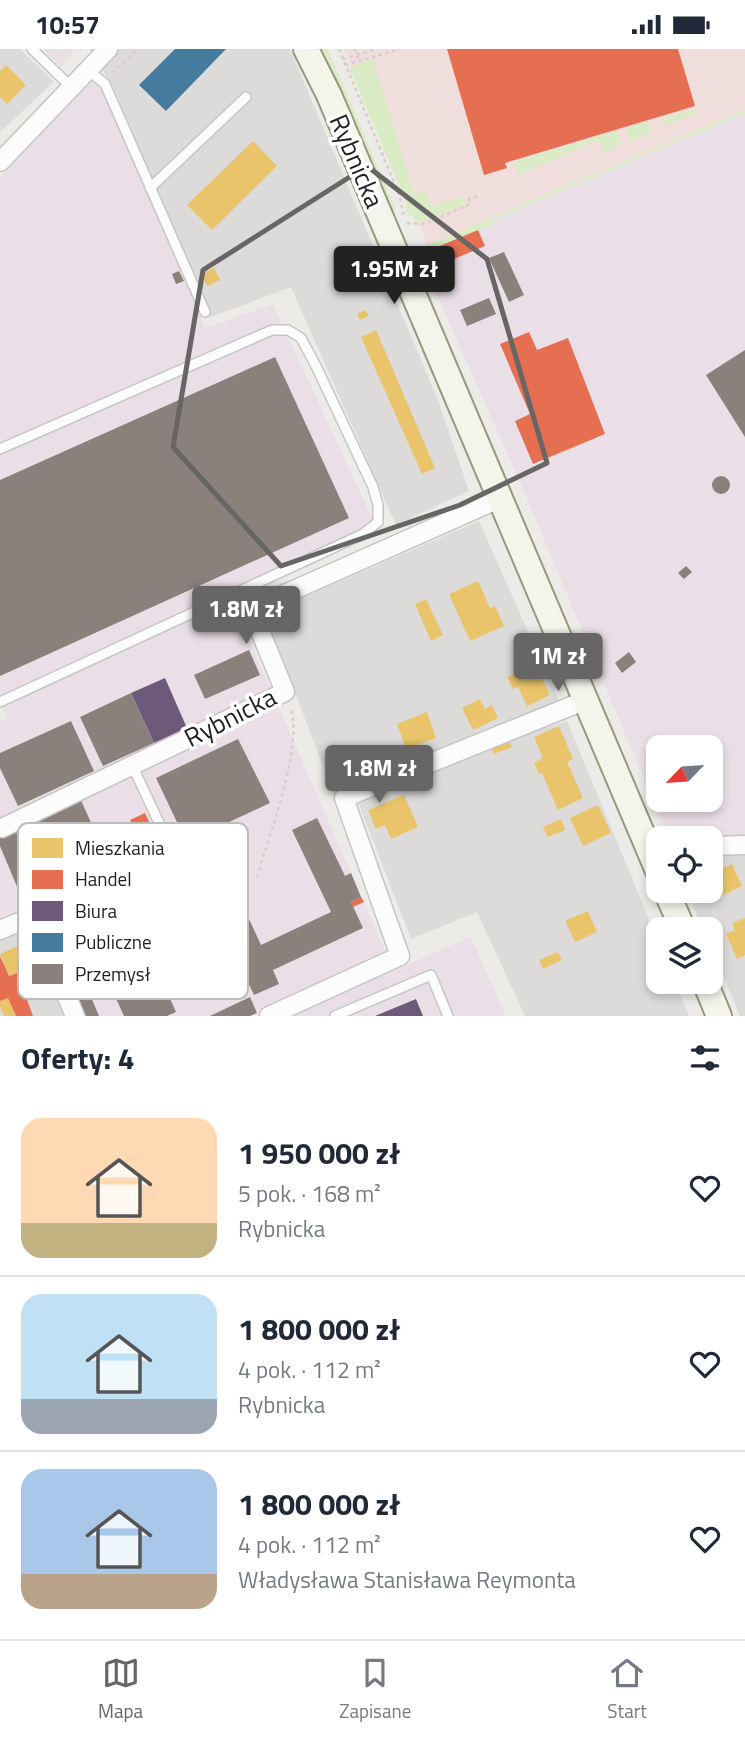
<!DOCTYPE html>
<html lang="pl">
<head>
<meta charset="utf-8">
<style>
	:root { --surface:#fff; --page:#f2f2f3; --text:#1f2937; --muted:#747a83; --line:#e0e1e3; --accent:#676665 }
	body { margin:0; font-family:"Titillium Web",sans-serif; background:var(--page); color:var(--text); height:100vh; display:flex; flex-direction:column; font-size:26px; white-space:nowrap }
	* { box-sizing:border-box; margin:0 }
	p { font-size:23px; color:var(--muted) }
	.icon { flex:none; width:38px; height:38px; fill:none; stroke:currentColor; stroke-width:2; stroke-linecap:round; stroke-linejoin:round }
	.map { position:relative; height:967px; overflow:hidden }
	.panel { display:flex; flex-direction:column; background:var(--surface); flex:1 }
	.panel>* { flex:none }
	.needle { width:46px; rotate:245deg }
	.fabs { position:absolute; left:646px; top:686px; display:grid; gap:14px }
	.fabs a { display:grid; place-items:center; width:77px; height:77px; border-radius:14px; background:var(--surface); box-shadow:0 4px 10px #0003; font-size:35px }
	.price { position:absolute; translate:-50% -60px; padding:0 16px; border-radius:7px; background:var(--accent); color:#fff; font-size:23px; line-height:46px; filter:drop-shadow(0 2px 4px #0008) }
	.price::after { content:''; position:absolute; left:50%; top:42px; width:21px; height:16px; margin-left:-10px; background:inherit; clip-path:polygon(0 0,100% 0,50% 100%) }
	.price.active { background:#222; color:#fff }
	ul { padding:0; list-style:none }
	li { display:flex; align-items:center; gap:21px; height:175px; padding:0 21px }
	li+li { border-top:2px solid var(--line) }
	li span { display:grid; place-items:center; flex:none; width:196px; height:140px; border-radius:21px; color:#555 }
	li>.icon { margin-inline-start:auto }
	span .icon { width:84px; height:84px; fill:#fffc; stroke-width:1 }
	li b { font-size:30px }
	h2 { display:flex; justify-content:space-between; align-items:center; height:84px; padding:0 21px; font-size:30px }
	.status { display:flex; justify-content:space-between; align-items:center; height:49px; padding:0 35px; background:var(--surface); direction:ltr }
	.status svg { height:19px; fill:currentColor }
	.menu { display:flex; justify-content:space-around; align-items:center; height:98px; border-top:2px solid var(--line); background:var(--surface); font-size:19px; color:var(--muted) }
	.menu a { display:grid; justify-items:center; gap:4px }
	.menu .active { color:var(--accent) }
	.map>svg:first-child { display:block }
</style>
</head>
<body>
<div class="status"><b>10:57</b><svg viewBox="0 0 49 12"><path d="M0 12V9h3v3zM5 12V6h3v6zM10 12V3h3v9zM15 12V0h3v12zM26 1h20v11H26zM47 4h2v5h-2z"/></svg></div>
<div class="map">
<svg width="745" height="967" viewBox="0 0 745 967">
	<rect width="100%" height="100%" fill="#edebe8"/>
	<path fill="#dcdbd9" d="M0,0h20l34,33 -54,50z
		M89,0h201l148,351 31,91 -73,34 -105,-238 -80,30 -98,-231z
		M479,472l81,183 -227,88 -68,-178z
		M567,672l91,220v41h17l14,34h-164l-48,-104 -66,27 -52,-135 104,-46 53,-21z
		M745,802v165h-5l-29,-70 -1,-17h-7l-16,-38h23l1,-37z
		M25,881l41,86h-66v-75z"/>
	<path fill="#f0dedc" d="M344,0h401v64l-253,107 -62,31z"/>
	<path fill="#ebdfe7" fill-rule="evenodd" d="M43,0h32l-14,19z
		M88,30l15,12 102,237 68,-24 106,229 -146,69 152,349 -136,65h-168l-34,-82 -31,-24 -16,7v-195l8,-4 -8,-14v-526z
		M745,64v724h-77l-148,-355 -101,-227 74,-30 -2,-4zM658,698h52v53h-52z
		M471,888l35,79h-218l8,-4z"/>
	<path fill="#daecc5" d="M295,0h5l86,204 -3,4z
		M322,0h6l66,157 1,15z
		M374,10l2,7 -3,1 1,5 3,-1 37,123 12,-3 5,15 33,-9 1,7 -43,18 -7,-1 -3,-6h-4l-4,-18 -55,-130z
		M698,59l-1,5 -31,13 -4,-7z
		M745,61v3l-253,107 1,4 -63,27 -3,-6z
		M647,73l5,10 -24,10 -2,-14z
		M616,82l6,13 -18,8 -5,-12 -81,35 -4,-13z"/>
	<path fill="#e9c46a" d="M6,16l20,20 -19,19 -7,-7v-26z
		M253,92l24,25 -65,64 -25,-25z
		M214,219l6,12 -13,6 -6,-12z
		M365,261l4,6 -9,4 -3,-6z
		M376,281l59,138 -13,6 -61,-137z
		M478,532l12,27 5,-2 9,20 -34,15 -21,-47z
		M426,550l17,36 -12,6 -16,-37z
		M537,619l13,27 -23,11 -9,-19 -5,2 -6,-12 18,-8 2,4z
		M480,650l5,10 7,-4 6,13 -25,12 -11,-22z
		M427,663l9,26 -30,11 -9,-25z
		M559,677l14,33 -6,3 16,36 -25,12 -16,-37 -3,1 -5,-11 9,-5 -9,-21z
		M510,693l2,5 -18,7 -2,-5z
		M404,746l14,32 -27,12 -6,-14 -9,4 -8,-19z
		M598,756l13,28 -28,13 -13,-28z
		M561,770l4,11 -17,7 -5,-10z
		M732,815l10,22 -34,16 -5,-11h7v-17z
		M588,862l9,21 -22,10 -10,-21z
		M745,869v37l-8,4 -11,-25 9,-4 -3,-7z
		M22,895l10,22 -23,10 -9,-22z
		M558,903l4,8 -19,9 -4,-9z
		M8,949l8,18h-12l-4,-9v-6z"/>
	<path fill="#e76f51" d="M447,0h231l17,57 -190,57 2,5 -23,7z
		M478,181l7,16 -43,18 -7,-16z
		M529,283l8,18 31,-12 37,96 -72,30 -18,-43 15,-7 -30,-70z
		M145,764l21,46 -14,7 -22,-46z
		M361,848l3,5 -11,5 -2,-5z
		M0,907l9,20 8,-3 16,43h-17l-8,-18 -8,3z"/>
	<path fill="#6d597a" d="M165,629l22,50 -33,15 -23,-50z
		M416,950l7,17h-48z"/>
	<path fill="#457b9d" d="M175,0h51l-60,62 -27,-26z"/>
	<path fill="#8a817c" d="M504,203l20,43 -15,7 -20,-44z
		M179,222l5,10 -8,3 -4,-10z
		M489,249l7,16 -29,12 -7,-16z
		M745,301v87l-39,-62z
		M275,308l74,161 -349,158v-196z
		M712 436a9 9 0 1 1 18 0a9 9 0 1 1-18 0Z
		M686,517l6,6 -8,7 -6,-6z
		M249,601l11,25 -55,24 -11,-24z
		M629,603l7,10 -14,11 -7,-10z
		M131,644l23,50 -51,23 -23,-49z
		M71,672l23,50 -76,35 -18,-38v-15z
		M238,690l32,64 -60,28 9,19 -27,11 -9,-21 2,-1 -29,-61z
		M80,749l96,214 -9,4h-43l-90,-197z
		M317,769l28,58 6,-3 10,24 -10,5 12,26 -90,42 6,14 -25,11 -19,-39 4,-2 -24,-50 22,-11 24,52 70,-33 -39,-82z
		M17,777l32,78 -21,9 -28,-67v-13z
		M77,915l22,52h-13l-10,-21 -10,-26z
		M250,948l7,16 -7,3h-40z"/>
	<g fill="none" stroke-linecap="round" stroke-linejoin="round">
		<g stroke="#c6c5c4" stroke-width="12">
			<path id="lane" d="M32,0l39,38
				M88,21l17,14 100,228
				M150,139l96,-91
				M0,400l272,-119h16l13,8 15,28 57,121 5,18v17l-15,12 -363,168
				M132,716l105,224
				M335,967l96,-41 17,41"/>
		</g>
		<g stroke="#c6c5c4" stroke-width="21">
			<path id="street" d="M0,113l108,-113
				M2,779l283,-136 -34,-83 250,-111
				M710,797l35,-1
				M0,881l19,-8 23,15 33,79
				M269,967l131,-60 -56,-158 242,-98"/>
		</g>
		<g stroke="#97987e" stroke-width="28">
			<path id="secondary" d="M306,0l23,46 329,776
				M666,842l17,38
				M705,933l14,34"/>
		</g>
		<path stroke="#dbccca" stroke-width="2.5" stroke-dasharray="3.5 3.5" stroke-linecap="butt" d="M339,0l61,148 4,21
			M355,0l4,12
			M343,10l34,-10
			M345,16l55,-16
			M113,24l24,-24
			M407,174l18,1 43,-19 2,-2 -1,-4 9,-3
			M257,828c12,-41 46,-131 34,-168"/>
		<use href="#lane" stroke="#fcfcfc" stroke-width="9"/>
		<use href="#street" stroke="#fcfcfc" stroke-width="18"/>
		<use href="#secondary" stroke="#f4f4eb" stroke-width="24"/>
	</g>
	<path fill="none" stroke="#676665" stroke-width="5" stroke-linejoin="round" d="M367,117l120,93 60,204 -87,42 -179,61 -108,-119 30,-177z"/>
	<g text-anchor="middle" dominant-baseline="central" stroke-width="7" stroke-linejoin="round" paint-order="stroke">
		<g font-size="26" fill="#1f1f1f" stroke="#fff">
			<text transform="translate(357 112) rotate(67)">Rybnicka</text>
			<text transform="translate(230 668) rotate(-27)">Rybnicka</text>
		</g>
	</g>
	<rect x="18" y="774" width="230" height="176" rx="10" fill="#fff" stroke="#bcbcbc" stroke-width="2"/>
	<rect x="32" y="789" width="31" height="20" fill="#e9c46a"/>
	<rect x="32" y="821" width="31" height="19" fill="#e76f51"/>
	<rect x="32" y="852" width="31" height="20" fill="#6d597a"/>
	<rect x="32" y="884" width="31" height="19" fill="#457b9d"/>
	<rect x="32" y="915" width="31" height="20" fill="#8a817c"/>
	<g font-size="19" fill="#1f1f1f">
		<text x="75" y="806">Mieszkania</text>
		<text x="75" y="837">Handel</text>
		<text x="75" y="869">Biura</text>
		<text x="75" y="900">Publiczne</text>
		<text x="75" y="932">Przemysł</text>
	</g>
</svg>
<div class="fabs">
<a><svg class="needle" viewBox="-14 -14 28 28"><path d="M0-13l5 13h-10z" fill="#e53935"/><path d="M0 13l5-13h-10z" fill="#747a83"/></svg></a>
<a><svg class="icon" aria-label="locate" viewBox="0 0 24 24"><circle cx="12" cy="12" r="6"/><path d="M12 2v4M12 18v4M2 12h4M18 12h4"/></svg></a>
<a><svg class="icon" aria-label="layers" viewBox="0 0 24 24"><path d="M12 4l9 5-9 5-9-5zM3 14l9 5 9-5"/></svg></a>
</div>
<b class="price active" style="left:394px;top:257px">1.95M zł</b>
<b class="price" style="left:246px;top:597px">1.8M zł</b>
<b class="price" style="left:558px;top:644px">1M zł</b>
<b class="price" style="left:379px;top:756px">1.8M zł</b>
</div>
<section class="panel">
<h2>Oferty: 4<svg class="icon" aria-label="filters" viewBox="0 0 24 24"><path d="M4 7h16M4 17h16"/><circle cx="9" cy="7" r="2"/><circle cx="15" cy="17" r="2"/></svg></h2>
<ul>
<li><span style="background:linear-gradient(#ffd9b3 75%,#c2b280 0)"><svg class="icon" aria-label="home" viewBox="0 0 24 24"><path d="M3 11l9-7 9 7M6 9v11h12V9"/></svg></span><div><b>1 950 000 zł</b><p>5 pok. · 168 m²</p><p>Rybnicka</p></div><svg class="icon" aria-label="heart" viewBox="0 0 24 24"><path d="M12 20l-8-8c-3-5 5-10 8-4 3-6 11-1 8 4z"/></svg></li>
<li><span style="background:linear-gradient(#bfe0f5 75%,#9aa5b1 0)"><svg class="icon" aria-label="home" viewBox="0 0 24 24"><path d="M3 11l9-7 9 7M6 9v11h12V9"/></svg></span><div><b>1 800 000 zł</b><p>4 pok. · 112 m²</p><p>Rybnicka</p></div><svg class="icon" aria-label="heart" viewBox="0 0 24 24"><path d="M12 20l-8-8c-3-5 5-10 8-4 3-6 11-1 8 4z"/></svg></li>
<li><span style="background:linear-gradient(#a9c7e8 75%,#b9a48a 0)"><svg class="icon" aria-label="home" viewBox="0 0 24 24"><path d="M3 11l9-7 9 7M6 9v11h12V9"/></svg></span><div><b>1 800 000 zł</b><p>4 pok. · 112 m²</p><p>Władysława Stanisława Reymonta</p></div><svg class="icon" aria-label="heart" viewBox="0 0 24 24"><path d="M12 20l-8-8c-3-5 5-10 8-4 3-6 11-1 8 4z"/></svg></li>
</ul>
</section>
<nav class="menu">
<a class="active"><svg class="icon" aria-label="map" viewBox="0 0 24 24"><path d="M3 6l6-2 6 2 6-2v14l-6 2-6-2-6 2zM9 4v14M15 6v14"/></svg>Mapa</a>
<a><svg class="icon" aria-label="saved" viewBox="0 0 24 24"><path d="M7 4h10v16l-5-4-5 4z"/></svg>Zapisane</a>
<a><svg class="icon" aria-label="home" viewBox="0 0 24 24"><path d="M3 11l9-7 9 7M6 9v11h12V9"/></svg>Start</a>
</nav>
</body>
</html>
